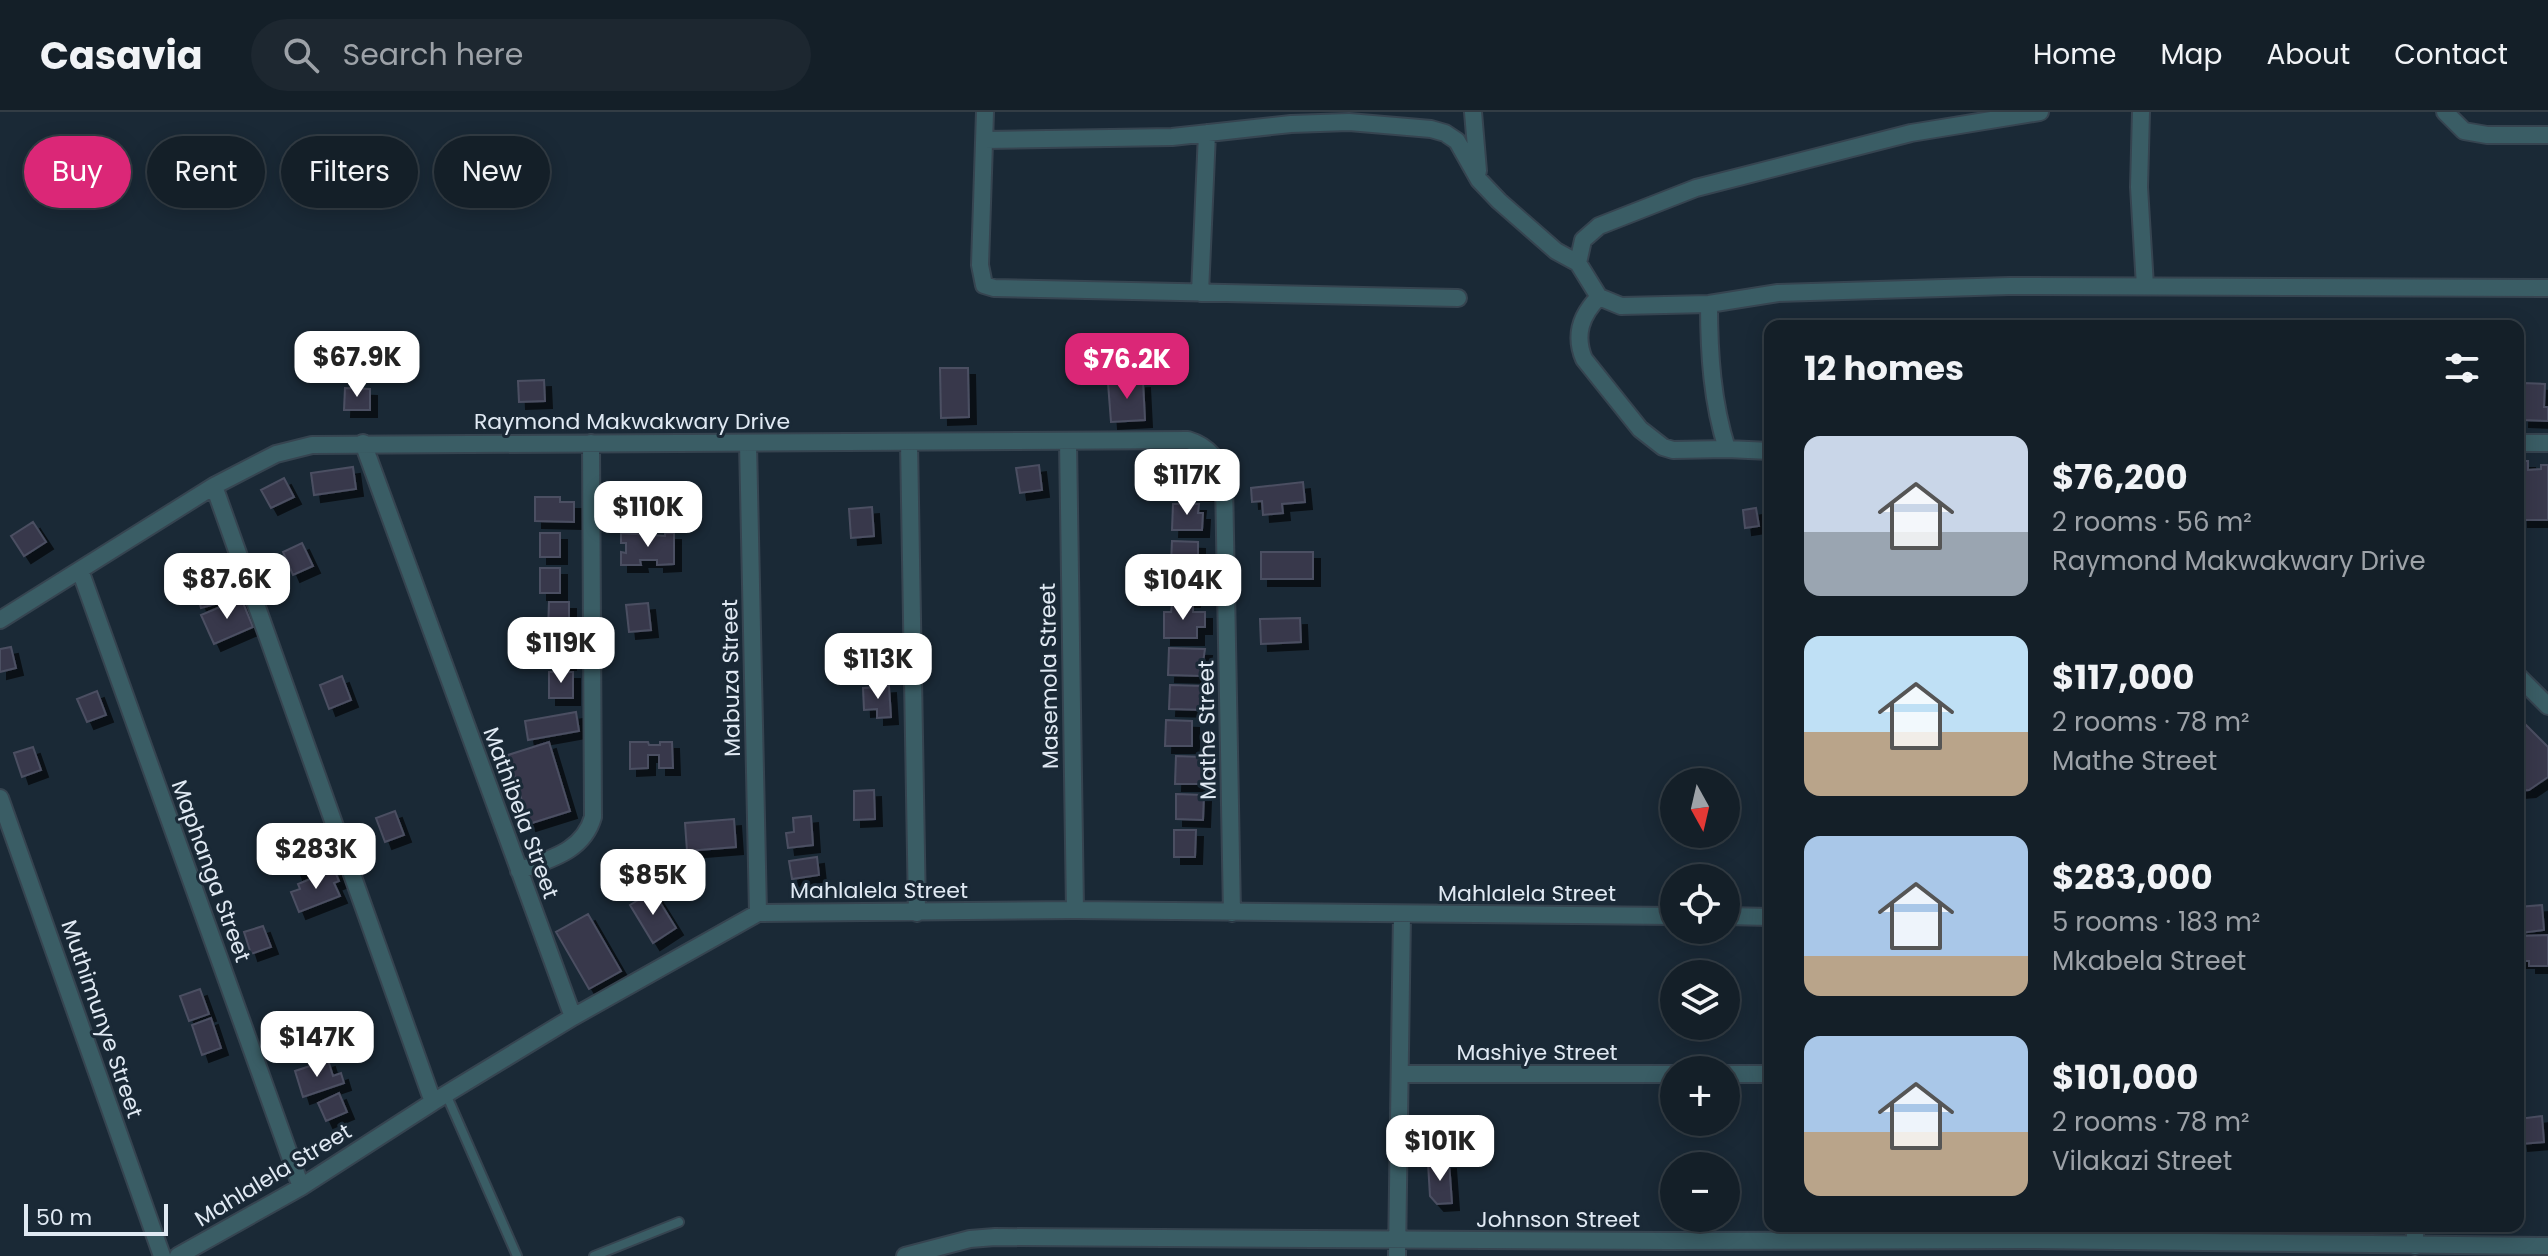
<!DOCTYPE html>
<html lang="en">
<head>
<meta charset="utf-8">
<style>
	:root { --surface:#141f28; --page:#1d2730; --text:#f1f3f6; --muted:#9da2a8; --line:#333d45; --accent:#db2777 }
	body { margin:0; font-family:Poppins,sans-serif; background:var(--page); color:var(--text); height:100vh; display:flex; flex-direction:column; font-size:30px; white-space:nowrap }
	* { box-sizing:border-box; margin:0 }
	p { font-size:26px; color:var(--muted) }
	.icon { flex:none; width:44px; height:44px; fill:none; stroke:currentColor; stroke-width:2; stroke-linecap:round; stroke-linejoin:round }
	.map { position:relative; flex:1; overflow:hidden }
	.sheet { position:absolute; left:1764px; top:208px; width:760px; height:912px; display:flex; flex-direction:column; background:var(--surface); border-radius:16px; box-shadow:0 4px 20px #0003,0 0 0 2px var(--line) }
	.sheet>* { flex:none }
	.guide { position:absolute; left:24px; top:24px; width:760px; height:72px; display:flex; gap:16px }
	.needle { width:52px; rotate:172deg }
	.controls { position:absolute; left:1660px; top:656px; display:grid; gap:16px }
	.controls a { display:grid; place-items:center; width:80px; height:80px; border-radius:50%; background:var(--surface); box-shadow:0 4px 20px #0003,0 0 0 2px var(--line); font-size:40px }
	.scale { position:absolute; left:24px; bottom:20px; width:144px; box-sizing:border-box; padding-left:8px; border:4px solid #e0e9f3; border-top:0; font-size:22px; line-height:28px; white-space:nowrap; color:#e0e9f3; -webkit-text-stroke:6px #1a2936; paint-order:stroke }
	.price { position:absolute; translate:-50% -68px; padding:0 18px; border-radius:16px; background:#fff; color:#222; font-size:26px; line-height:52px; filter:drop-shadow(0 2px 4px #0008) }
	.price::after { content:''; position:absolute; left:50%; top:48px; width:24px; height:18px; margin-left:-12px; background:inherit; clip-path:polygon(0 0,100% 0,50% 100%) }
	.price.on { background:var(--accent); color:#fff }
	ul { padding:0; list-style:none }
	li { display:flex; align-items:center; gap:24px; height:200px; padding:0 40px }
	li span { display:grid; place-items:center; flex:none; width:224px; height:160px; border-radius:16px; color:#555 }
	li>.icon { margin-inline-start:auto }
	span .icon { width:96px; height:96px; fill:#fffc; stroke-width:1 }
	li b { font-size:34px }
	h2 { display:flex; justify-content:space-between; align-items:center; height:96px; padding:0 40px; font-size:34px }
	.chip { padding:0 28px; border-radius:36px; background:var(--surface); box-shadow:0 4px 20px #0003,0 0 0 2px var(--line); font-size:28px; line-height:72px }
	.chip.on { background:var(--accent); color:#fff }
	header { display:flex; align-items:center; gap:48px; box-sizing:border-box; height:112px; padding:0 40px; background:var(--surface); border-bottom:2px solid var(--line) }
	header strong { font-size:38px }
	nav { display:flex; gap:44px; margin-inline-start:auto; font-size:28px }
	.search { width:560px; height:72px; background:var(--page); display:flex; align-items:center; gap:20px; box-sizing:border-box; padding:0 28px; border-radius:44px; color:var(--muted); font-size:30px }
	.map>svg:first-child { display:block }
</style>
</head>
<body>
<header>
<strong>Casavia</strong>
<div class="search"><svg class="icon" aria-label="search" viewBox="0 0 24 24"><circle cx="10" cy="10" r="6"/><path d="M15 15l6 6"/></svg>Search here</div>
<nav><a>Home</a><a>Map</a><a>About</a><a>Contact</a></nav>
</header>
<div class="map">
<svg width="2548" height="1144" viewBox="0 0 2548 1144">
	<defs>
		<filter id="shadow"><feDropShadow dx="7" dy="7" stdDeviation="0" flood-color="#0009"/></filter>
	</defs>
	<rect width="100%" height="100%" fill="#1a2936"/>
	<path fill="#37394c" stroke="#4c4f62" stroke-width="2" filter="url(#shadow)" d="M940,256h28l1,49 -28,1z
		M544,268l1,21 -26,1 -1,-21z
		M1143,269l2,39 -34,2 -3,-39z
		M2523,271l22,1 -1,23h4v14l-26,-1z
		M345,276l25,1v21h-26z
		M2519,349h9v9l13,-1v-4h7v55h-27z
		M1039,353l3,25 -22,3 -4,-25z
		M353,355l3,22 -42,6 -3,-22z
		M1173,356l28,1 -1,7h7v18l-34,-1z
		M284,366l10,19 -23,11 -10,-18z
		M1303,370l2,20 -23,2 1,9 -20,2 -1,-14 -10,1 -1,-14z
		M535,385h25v5h14v20l-39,-1z
		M1173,392h26l-1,9h5l-1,17h-30z
		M872,395l2,29 -23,2 -2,-29z
		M1756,396l3,18 -14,2 -2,-18z
		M33,410l13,20 -22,14 -13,-20z
		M540,421h20v24h-20z
		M621,421l44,3v-3h9v31l-17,1v-5h-17l1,5h-20v-13l5,1v-10h-5z
		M1172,429l26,1v23l-27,-1z
		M302,431l11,23 -20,9 -10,-23z
		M1261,440h52v27h-52z
		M540,456h20v25h-20z
		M214,465l8,25 -21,6 -7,-24z
		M1173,465h20v23h-19z
		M241,486l12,29 -39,17 -13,-29z
		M549,490h20v28h-21z
		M648,491l3,27 -22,2 -3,-27z
		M1172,492l21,1v7h12v15h-8v11h-33v-26h7z
		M1300,506l1,24 -40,2 -1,-25z
		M548,526h21v25h-21z
		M11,535l5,21 -16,4v-23z
		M1169,536l36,1 -4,27 -33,-1z
		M855,537l37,1 -1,23h-36z
		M549,560h24v26h-24z
		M342,564l9,24 -22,9 -9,-24z
		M1170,573l34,1v24l-35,-1z
		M889,574l2,31 -14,1v-9l-13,1 -1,-22z
		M97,579l9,24 -19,7 -10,-23z
		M576,600l3,19 -51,9 -3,-19z
		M2520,607l28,28v30l-19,13 -11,1z
		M1166,608l26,1v25h-27z
		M549,630l21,69 -41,13 -21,-69z
		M630,630h18l1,3h11v-3h12l1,26h-14v-13h-11v13l-18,1z
		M33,635l8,23 -19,7 -8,-24z
		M1176,644l28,1v27h-29z
		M874,678l1,29 -21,1v-29z
		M1176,682l28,1 -1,25 -27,-1z
		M395,699l9,24 -19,7 -9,-24z
		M811,704l2,29 -25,3 -2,-15 8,-1 -1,-14z
		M734,707l2,28 -49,4 -2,-28z
		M1174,718h22l-1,27h-21z
		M307,730l9,24 -20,7 -9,-24z
		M817,745l2,18 -27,4 -3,-18z
		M334,757l5,12 -5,2 6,13 -41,16 -8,-20 9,-3 -2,-5z
		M653,779l23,37 -23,15 -23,-38z
		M2542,793l2,25 -23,3 -3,-26z
		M588,802l33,57 -32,18 -33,-57z
		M263,814l8,21 -20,7 -7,-22z
		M2548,823v31h-19v-5h-10l-1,-25z
		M200,877l9,25 -20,7 -9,-25z
		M211,906l10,30 -19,7 -10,-30z
		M298,913l8,23 -19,6 -7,-24z
		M328,948l5,16 8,-3 3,10 -41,14 -8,-26z
		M339,981l8,19 -21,9 -8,-18z
		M2542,1004l2,26 -23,2 -3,-25z
		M1449,1050l3,41 -15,1 -7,-8 -2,-33z"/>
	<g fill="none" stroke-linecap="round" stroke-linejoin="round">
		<g stroke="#364450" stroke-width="12">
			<path id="service" d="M446,982l71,162
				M594,1144l85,-34"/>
		</g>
		<g stroke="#364450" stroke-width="20">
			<path id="minor" d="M985,0l-5,153 4,20 10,3 464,10
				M1473,0l5,59
				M2141,0l-2,75 6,99
				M2445,0l19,19 23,4h61
				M985,28l187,-3 119,-13 58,-2 82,7 14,4 12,8 22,39 20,21 57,50 22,12 21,34 22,9 88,-2 69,-11 231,-7 539,2
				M1578,151l5,-23 16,-14 97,-38 215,-55 129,-21
				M1200,181l7,-160
				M1599,185c-18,18 -25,38 -15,62l56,70 23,18 10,3 54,-1 43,2
				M1709,192c0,49 3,98 18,145
				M1068,329l7,469
				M909,330l8,471
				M363,331l210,574
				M748,331l10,470
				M2518,331h30
				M214,374l219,616
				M80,458l221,617
				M0,508l214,-134 62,-32 36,-9 876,-5c20,6 33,21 36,41l8,432
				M2518,564l30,30
				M0,686l162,458
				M519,759c30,-12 64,-19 74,-54l-2,-374
				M1726,804l44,1
				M1400,962h274
				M1726,962h44
				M2415,1134v-20
				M178,1144l123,-69 132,-85 140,-85 185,-104 317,-3 599,6
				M905,1144l65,-17 25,-2 674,4 361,-1 518,6
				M1397,1144l5,-342"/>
		</g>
		<use href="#service" stroke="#3a5d65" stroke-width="8"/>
		<use href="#minor" stroke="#3a5d65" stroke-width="16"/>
	</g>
	<g text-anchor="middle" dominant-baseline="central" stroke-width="6" stroke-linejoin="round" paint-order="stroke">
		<g font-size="22" fill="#e0e9f3" stroke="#1a2936">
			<text x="632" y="309">Raymond Makwakwary Drive</text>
			<text transform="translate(1049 564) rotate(-91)">Masemola Street</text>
			<text transform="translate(731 566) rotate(-91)">Mabuza Street</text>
			<text transform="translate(1207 618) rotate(-91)">Mathe Street</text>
			<text transform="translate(521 701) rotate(70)">Mathibela Street</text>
			<text transform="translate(211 759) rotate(70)">Maphanga Street</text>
			<text x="879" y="778">Mahlalela Street</text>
			<text x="1527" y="781">Mahlalela Street</text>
			<text transform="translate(102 907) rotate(71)">Muthimunye Street</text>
			<text x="1537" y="940">Mashiye Street</text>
			<text transform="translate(273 1063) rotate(-31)">Mahlalela Street</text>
			<text x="1558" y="1107">Johnson Street</text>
		</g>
	</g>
</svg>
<div class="controls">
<a><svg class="needle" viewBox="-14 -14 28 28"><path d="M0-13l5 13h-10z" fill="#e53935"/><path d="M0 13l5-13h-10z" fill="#9da2a8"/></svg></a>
<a><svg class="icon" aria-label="locate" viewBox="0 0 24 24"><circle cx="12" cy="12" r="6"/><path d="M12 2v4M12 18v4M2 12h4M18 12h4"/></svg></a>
<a><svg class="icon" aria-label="layers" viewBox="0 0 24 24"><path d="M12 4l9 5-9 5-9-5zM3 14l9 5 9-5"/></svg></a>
<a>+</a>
<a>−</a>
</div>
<div class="scale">50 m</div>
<b class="price" style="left:357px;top:287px">$67.9K</b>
<b class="price on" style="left:1127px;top:289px">$76.2K</b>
<b class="price" style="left:1187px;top:405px">$117K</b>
<b class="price" style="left:648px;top:437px">$110K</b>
<b class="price" style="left:227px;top:509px">$87.6K</b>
<b class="price" style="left:1183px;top:510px">$104K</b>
<b class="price" style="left:561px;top:573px">$119K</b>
<b class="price" style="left:878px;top:589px">$113K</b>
<b class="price" style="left:316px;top:779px">$283K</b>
<b class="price" style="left:653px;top:805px">$85K</b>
<b class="price" style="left:317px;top:967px">$147K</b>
<b class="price" style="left:1440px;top:1071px">$101K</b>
<div class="guide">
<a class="chip on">Buy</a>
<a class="chip">Rent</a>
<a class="chip">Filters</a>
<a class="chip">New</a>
</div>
<section class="sheet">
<h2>12 homes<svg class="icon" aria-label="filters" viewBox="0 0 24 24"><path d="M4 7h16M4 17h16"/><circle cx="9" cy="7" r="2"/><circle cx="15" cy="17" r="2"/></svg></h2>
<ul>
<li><span style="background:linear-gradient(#c9d6e8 60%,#9aa5b1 0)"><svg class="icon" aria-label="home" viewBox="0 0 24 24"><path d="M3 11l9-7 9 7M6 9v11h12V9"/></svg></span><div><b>$76,200</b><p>2 rooms · 56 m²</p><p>Raymond Makwakwary Drive</p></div></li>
<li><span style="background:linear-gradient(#bfe0f5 60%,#b9a48a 0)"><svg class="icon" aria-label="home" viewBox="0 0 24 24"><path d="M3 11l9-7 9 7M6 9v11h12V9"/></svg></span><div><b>$117,000</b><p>2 rooms · 78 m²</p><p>Mathe Street</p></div></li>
<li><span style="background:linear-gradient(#a9c7e8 75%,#b9a48a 0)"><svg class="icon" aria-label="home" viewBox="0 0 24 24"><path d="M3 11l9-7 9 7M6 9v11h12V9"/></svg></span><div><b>$283,000</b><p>5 rooms · 183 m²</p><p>Mkabela Street</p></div></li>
<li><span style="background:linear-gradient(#a9c7e8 60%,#b9a48a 0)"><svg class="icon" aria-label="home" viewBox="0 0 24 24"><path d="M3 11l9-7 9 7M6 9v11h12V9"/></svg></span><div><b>$101,000</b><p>2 rooms · 78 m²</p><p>Vilakazi Street</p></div></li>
</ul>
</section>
</div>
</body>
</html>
